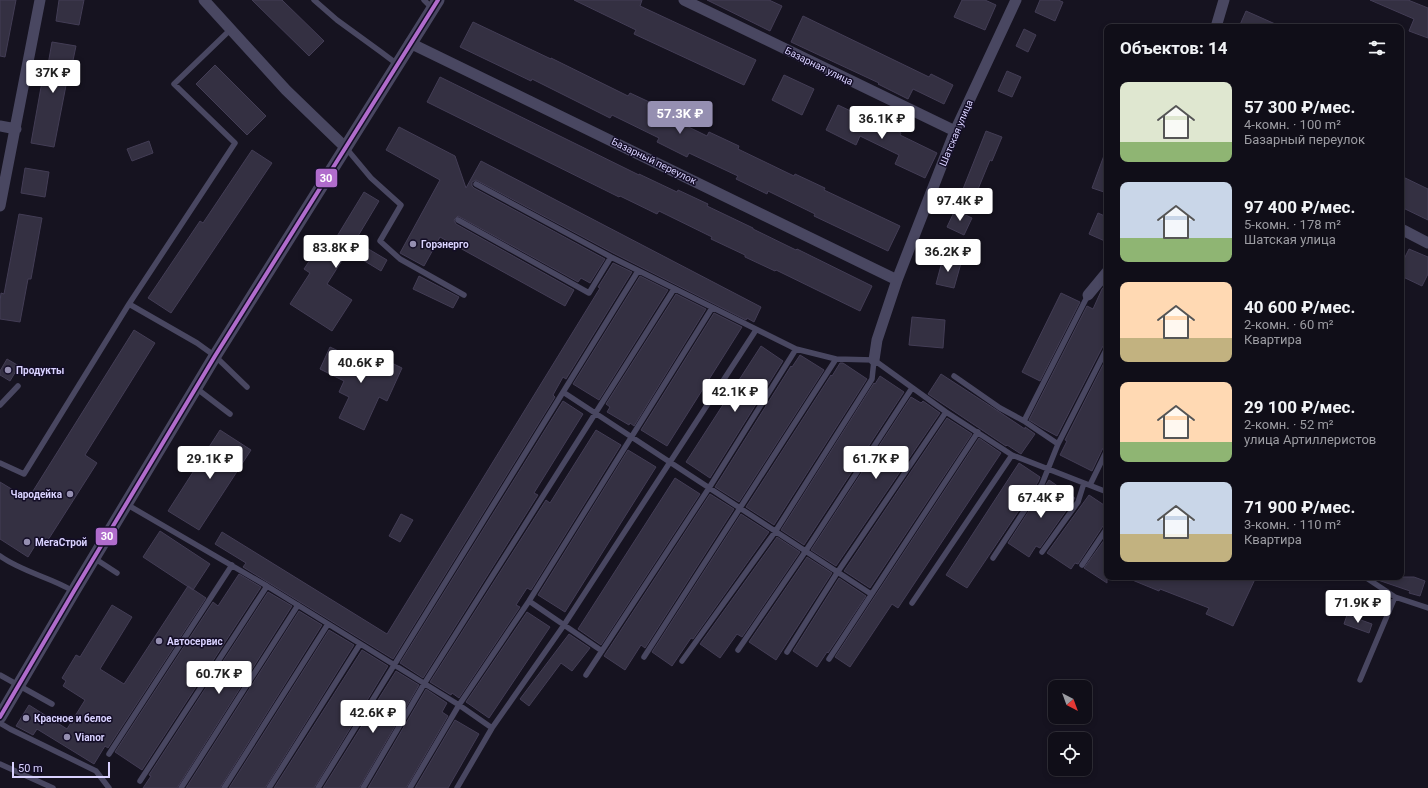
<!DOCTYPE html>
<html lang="ru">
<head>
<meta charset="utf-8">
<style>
	:root { --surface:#100e18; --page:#191721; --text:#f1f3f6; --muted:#9c9ca2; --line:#302e37; --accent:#958fb1 }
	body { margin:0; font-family:Roboto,sans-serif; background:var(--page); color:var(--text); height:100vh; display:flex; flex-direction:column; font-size:15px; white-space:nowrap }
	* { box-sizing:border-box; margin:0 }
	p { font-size:13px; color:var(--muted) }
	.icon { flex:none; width:22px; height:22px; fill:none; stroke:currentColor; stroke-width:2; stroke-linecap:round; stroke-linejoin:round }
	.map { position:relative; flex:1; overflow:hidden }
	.sheet { position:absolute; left:1104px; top:24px; width:300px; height:556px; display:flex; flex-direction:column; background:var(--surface); border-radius:8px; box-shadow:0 2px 6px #0003,0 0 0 1px var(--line) }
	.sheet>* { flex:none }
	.needle { width:26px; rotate:139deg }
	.fabs { position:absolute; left:1048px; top:680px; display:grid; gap:8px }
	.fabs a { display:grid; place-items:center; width:44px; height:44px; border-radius:8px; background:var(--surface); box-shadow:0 2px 6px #0003,0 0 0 1px var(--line); font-size:20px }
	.scale { position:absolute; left:12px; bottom:10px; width:98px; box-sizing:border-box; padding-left:4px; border:2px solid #d9d2ff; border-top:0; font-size:11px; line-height:14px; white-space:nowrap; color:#d9d2ff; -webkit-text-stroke:3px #130d26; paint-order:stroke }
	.price { position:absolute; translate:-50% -34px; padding:0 9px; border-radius:4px; background:#fff; color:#222; font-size:13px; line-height:26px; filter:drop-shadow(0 1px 2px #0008) }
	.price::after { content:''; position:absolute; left:50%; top:24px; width:12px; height:9px; margin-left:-6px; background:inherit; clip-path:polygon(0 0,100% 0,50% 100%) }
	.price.selected { background:var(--accent); color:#fff }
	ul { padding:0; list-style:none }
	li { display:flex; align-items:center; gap:12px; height:100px; padding:0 16px }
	li span { display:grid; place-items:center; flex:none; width:112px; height:80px; border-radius:8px; color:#555 }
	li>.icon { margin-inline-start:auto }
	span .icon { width:48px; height:48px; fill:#fffc; stroke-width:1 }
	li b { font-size:17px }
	h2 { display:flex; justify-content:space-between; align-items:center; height:48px; padding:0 16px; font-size:17px }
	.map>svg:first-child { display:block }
</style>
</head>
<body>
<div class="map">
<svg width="1428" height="788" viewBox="0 0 1428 788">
	<rect width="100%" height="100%" fill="#161320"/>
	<path fill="#343042" stroke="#433d55" d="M0,0h16l-11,57 -5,-1z
		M59,0h25l-5,25 -23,-4z
		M252,0h30l42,41 -15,15z
		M574,0h68l-2,6 116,54 -12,25 -110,-51 2,-4z
		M707,0h62l13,6 -12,25z
		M962,0h23l11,5 -11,25 -31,-13z
		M1040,0h18l5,2 -8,19 -20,-9z
		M1370,0h38l20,8v30l-19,-7 5,-12z
		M1246,11l36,16h-43z
		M803,16l126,61 2,-3 22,11 -9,19 -31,-15 -5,10 -30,-15 1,-1 -88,-41z
		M473,22l78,37v-1l77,38 2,-3 30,14 -2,5 49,24 2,-4 30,14 -1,3 56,27 1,-2 30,14 -1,2 76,36 -12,25 -74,-35 1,-2 -47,-23 -1,3 -31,-15 2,-3 -49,-23 -2,4 -30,-15 2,-4 -47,-23 -2,3 -78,-39 -1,2 -71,-34z
		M1024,29l12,6 -8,17 -12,-6z
		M52,42l24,4 -5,24h-2l-15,77 -23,-4 12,-67h3z
		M215,65l51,51 -19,19 -51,-51z
		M1007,71l14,6 -9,20 -14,-6z
		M784,75l30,14 -12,26 -30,-15z
		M440,77l199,98v-1l38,18 1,-2 30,14 -1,2 46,22v1l43,21 1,-1 75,37 -12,25 -84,-41 -1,1 -30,-14v-2l-34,-16 1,-2 -53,-26 -2,3 -37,-18 -1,1 -192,-95z
		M838,105l36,17 1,-2 26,13 -1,2 37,18 -12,25 -30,-14 4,-9 -39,-19 -4,9 -30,-15z
		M399,127l56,29 11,32 15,-27 280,146 -7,15 -7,-4 -1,2 -133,-67 -137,-73 -4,2v4l2,2 131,71 -15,24 -9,-5 -3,4 -120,-66 -4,4 2,4 118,66 -9,16 -125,-69 -16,29 -24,-13 40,-73 -54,-30z
		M986,131l16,6 -10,24 -2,-1 -14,34 -13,-5z
		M149,141l4,12 -21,8 -5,-12z
		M252,150l20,13 -101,150 -23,-15 52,-77 3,2z
		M1106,150l1,1v42l-15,-5z
		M25,168l24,4 -4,25 -24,-4z
		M1401,176l27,13v31l-27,-13z
		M364,192l15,9 -24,40 32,19 -6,11 -33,-20 -21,33 25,16 -20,31 -42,-27 20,-31 -6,-4 12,-18 9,5z
		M955,210l17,8 -8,17 -17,-8z
		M1098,213l9,4v25l-18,-8z
		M19,214l23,4 -11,61h-3l-8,43 -20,-3v-18l1,-8 3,1z
		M1409,249l19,8v17l-6,12 -21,-10v-11z
		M943,258l18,5 -7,25 -18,-4z
		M613,263l19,9 -66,107 -3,-2 -10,18 2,2 -162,262 -150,-92 3,-4 -31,-19 7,-12 165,102 213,-346 -2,-1z
		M419,276l40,21 -6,11 -40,-19z
		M640,276l28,14 -69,110 -26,-16z
		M1107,283v61l-4,2 -46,90 -15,-8 -13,-8 58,-114 6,3 9,-20z
		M1061,293l19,9 -40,79 -18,-9z
		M676,294l30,15 -72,117 -4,-3 -1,2 -22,-13 3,-5 -4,-3z
		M714,313l28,14 -75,119 -26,-16z
		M912,317l33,3 -2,28 -34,-3z
		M134,330l21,13 -70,112 12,8 -49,77 -7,-4 -13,21 -28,-18v-57l28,17z
		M761,346l22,15 -73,117 -24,-16z
		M330,347l42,20 5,-11 25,12 -15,33 -8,-4 -15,33 -25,-12 10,-21 -10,-5 5,-11 -24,-12z
		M800,355l24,15 -85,132 -24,-15 76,-121 1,1z
		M1107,357v89l-4,2 -11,23 -32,-16 7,-14 -2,-1z
		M7,359l12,7 -9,15 -10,-6v-4z
		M840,363h3l24,16 -93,146 -28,-18 85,-132 1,1z
		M941,374l57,37 27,18v-2l10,7 -14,20 -14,-9 -1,1 -78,-52z
		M880,376l24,16 -100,153 -23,-15 93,-147 1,1z
		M911,397l10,6 2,-2 17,12 -104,153 -25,-16z
		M563,401l20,13 -49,79 4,2 -115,183 -23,-15z
		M947,418l25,16 -102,154 -26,-17z
		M220,430l31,20 -52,80 -31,-19z
		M596,430l25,15 -90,145 -4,-2 -11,17 4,2 -61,91 -7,-5 -1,2 -21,-13 116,-182 4,3z
		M979,438l22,15 -103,155 -6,-4 -42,63 -15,-10z
		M628,450l28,17 -91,145 -27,-17z
		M1019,463l21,14 -2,5 -71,106 -21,-13z
		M675,478l25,16 -99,151 -23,-16z
		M1049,480l26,18 -35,50 -4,-2 -7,11 -21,-14z
		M710,494l24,15 -89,139 -4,-3 -16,25 -21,-14z
		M1089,495l18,12v17l-4,2 -25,38 -3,-1 -4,6 -24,-16z
		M401,514l12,6 -13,22 -11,-6z
		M741,514l28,18 -76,107 -2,-1 -19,28 -20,-14z
		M160,531l50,33 -17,26 -50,-33z
		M1107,536v47l-23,-15z
		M777,537l23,15 -58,85 -5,-3 -17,24 -20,-14z
		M807,557l25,16 -56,87 -27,-18z
		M239,574l22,13 -119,183 -27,-18 98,-150 5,4z
		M1125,577h131l-23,49 -27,-12 3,-6 -49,-19 -1,2z
		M1374,577h40l11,4 -5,15 -11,-3 1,-2 -35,-12z
		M839,578l27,18 -38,57 -1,-1 -10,15 -24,-16z
		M188,586l18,12 -98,150 -3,-2 -11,18 -57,-35 -4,6 -17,-9 13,-21 38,24 18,-29 -22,-14 3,-5 -4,-3 14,-23 4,2 32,-52 20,12 -32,52 24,15z
		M268,592l24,14 -115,182h-34l8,-12 -2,-1z
		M299,611l23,14 -102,163h-34z
		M527,612l23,15 -61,91 -23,-16z
		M1347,615l25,9 -3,9 -25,-9z
		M329,630l25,15 -89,143h-36z
		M569,634l21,14 -18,23 -11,-8 -32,43 -9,-7z
		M362,650l26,16 -74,122h-40z
		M396,671l23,14 -60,103h-36z
		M426,689l21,14 -5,9 6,4 -42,72h-38z
		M455,720l24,14 -31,54h-33z"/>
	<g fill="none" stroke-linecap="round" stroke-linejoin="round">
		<path stroke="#494761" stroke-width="5.5" d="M314,0l23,20 44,32 16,12
			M424,0l8,8
			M346,148l25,30 30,27 -21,36 20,18 64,36
			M476,184l135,73 185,92 40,10 38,1 72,52 66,43 95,37
			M458,220l131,73 22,-36
			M129,304l68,39 18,13 32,31
			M954,376l46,32 24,13 34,23
			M196,388l34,26
			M563,392l308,202
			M0,405l18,-19
			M1024,421l64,-126
			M0,463l24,11 105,-170 106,-161 -61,-59 56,-54
			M1090,485l17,-35
			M126,504l141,82 192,119 33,23
			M1042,552l36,-50 6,-19
			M0,556c22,16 50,21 73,35
			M94,558l23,15
			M993,558l49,-74 16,-40 49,-96
			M1082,565l25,-37
			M1365,577l30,20 33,11
			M529,601l73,50
			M912,603l100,-148
			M738,650l67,-98 107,-164
			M787,652l50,-79 109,-161
			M644,657l192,-298
			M829,659l149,-227
			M682,661l93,-129 97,-153 2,-19
			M0,675l52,29
			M586,675l123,-187 87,-139
			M1360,680l35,-83
			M0,723l10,6 86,42 13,17
			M109,754l123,-189
			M0,764l53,24
			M140,781l127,-195
			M181,788l117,-183
			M224,788l104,-164
			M269,788l91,-144
			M318,788l320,-517
			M363,788l61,-104 250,-395
			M410,788l49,-83 70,-104 183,-293
			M457,788l35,-60 72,-103 192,-295"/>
		<path stroke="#494761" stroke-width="11" d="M204,0l82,90 60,58
			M684,0l271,131
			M1216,27l8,-27
			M410,43l487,237
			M0,126l16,3
			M0,206l40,-206
			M1401,229l27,14
			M1088,295l19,-23
			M874,360l3,-20 20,-60 58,-149 61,-131"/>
		<path stroke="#494761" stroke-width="13" d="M0,717l74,-126 141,-235 223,-356"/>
		<g stroke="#130d26" stroke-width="7">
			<path id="bus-1" d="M0,717l74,-126 141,-235 223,-356"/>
		</g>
		<use href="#bus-1" stroke="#b06ccc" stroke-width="4"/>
	</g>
	<g fill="#958fb1" stroke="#130d26" stroke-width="1.5">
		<circle cx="413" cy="244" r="4"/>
		<circle cx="8" cy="370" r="4"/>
		<circle cx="70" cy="494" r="4"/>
		<circle cx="27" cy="542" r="4"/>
		<circle cx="159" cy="641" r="4"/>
		<circle cx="26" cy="718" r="4"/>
		<circle cx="67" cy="737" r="4"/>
	</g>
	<g text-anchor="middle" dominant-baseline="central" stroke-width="3" stroke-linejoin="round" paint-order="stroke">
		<g font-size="10" fill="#d9d2ff" stroke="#130d26">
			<text transform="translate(819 66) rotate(26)">Базарная улица</text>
			<text transform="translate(956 133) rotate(-67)">Шатская улица</text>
			<text transform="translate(654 161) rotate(26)">Базарный переулок</text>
		</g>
		<g font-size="10" font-weight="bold" fill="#d9d2ff" stroke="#130d26" text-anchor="start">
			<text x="421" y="244">Горэнерго</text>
			<text x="16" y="370">Продукты</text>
			<text x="62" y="494" text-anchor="end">Чародейка</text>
			<text x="35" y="542">МегаСтрой</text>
			<text x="167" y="641">Автосервис</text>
			<text x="34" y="718">Красное и белое</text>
			<text x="75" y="737">Vianor</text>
		</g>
	</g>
	<g stroke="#130d26" stroke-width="1.5">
		<rect x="315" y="168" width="23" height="20" rx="4" fill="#b06ccc"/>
		<rect x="95" y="527" width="23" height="19" rx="4" fill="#b06ccc"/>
	</g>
	<g font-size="11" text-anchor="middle" font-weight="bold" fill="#fff">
		<text x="326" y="182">30</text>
		<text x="107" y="540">30</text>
	</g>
</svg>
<div class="fabs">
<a><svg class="needle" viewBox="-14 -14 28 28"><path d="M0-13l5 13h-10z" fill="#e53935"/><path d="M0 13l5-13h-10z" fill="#9c9ca2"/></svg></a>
<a><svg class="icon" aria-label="locate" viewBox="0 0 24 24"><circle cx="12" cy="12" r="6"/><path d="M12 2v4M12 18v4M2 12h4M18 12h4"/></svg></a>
</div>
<div class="scale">50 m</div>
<b class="price" style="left:53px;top:94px">37K ₽</b>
<b class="price selected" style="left:680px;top:135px">57.3K ₽</b>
<b class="price" style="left:882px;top:140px">36.1K ₽</b>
<b class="price" style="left:960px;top:222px">97.4K ₽</b>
<b class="price" style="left:336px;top:269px">83.8K ₽</b>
<b class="price" style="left:948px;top:273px">36.2K ₽</b>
<b class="price" style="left:361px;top:384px">40.6K ₽</b>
<b class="price" style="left:735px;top:413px">42.1K ₽</b>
<b class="price" style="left:210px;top:480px">29.1K ₽</b>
<b class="price" style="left:876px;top:480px">61.7K ₽</b>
<b class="price" style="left:1041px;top:519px">67.4K ₽</b>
<b class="price" style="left:1358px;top:624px">71.9K ₽</b>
<b class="price" style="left:219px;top:695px">60.7K ₽</b>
<b class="price" style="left:373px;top:734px">42.6K ₽</b>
<section class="sheet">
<h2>Объектов: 14<svg class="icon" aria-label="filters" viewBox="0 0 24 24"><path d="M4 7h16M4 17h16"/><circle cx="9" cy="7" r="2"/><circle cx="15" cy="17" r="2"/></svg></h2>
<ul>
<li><span style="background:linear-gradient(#dfe7d0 75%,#8fb573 0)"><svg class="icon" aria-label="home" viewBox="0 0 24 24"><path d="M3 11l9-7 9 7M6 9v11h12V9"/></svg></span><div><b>57 300 ₽/мес.</b><p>4-комн. · 100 m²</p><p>Базарный переулок</p></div></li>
<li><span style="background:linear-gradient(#c9d6e8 70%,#8fb573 0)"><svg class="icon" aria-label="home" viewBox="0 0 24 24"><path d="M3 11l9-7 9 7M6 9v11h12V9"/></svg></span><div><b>97 400 ₽/мес.</b><p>5-комн. · 178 m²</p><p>Шатская улица</p></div></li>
<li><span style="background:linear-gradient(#ffd9b3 70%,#c2b280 0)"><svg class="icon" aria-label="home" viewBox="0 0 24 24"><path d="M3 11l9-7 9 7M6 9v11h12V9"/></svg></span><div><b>40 600 ₽/мес.</b><p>2-комн. · 60 m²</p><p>Квартира</p></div></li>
<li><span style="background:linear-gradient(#ffd9b3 75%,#8fb573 0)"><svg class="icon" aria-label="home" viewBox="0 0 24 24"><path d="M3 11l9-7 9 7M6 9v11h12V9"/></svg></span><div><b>29 100 ₽/мес.</b><p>2-комн. · 52 m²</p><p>улица Артиллеристов</p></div></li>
<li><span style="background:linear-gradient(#c9d6e8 65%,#c2b280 0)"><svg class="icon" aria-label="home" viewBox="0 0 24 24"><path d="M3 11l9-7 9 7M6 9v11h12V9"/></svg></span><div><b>71 900 ₽/мес.</b><p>3-комн. · 110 m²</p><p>Квартира</p></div></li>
</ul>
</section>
</div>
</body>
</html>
